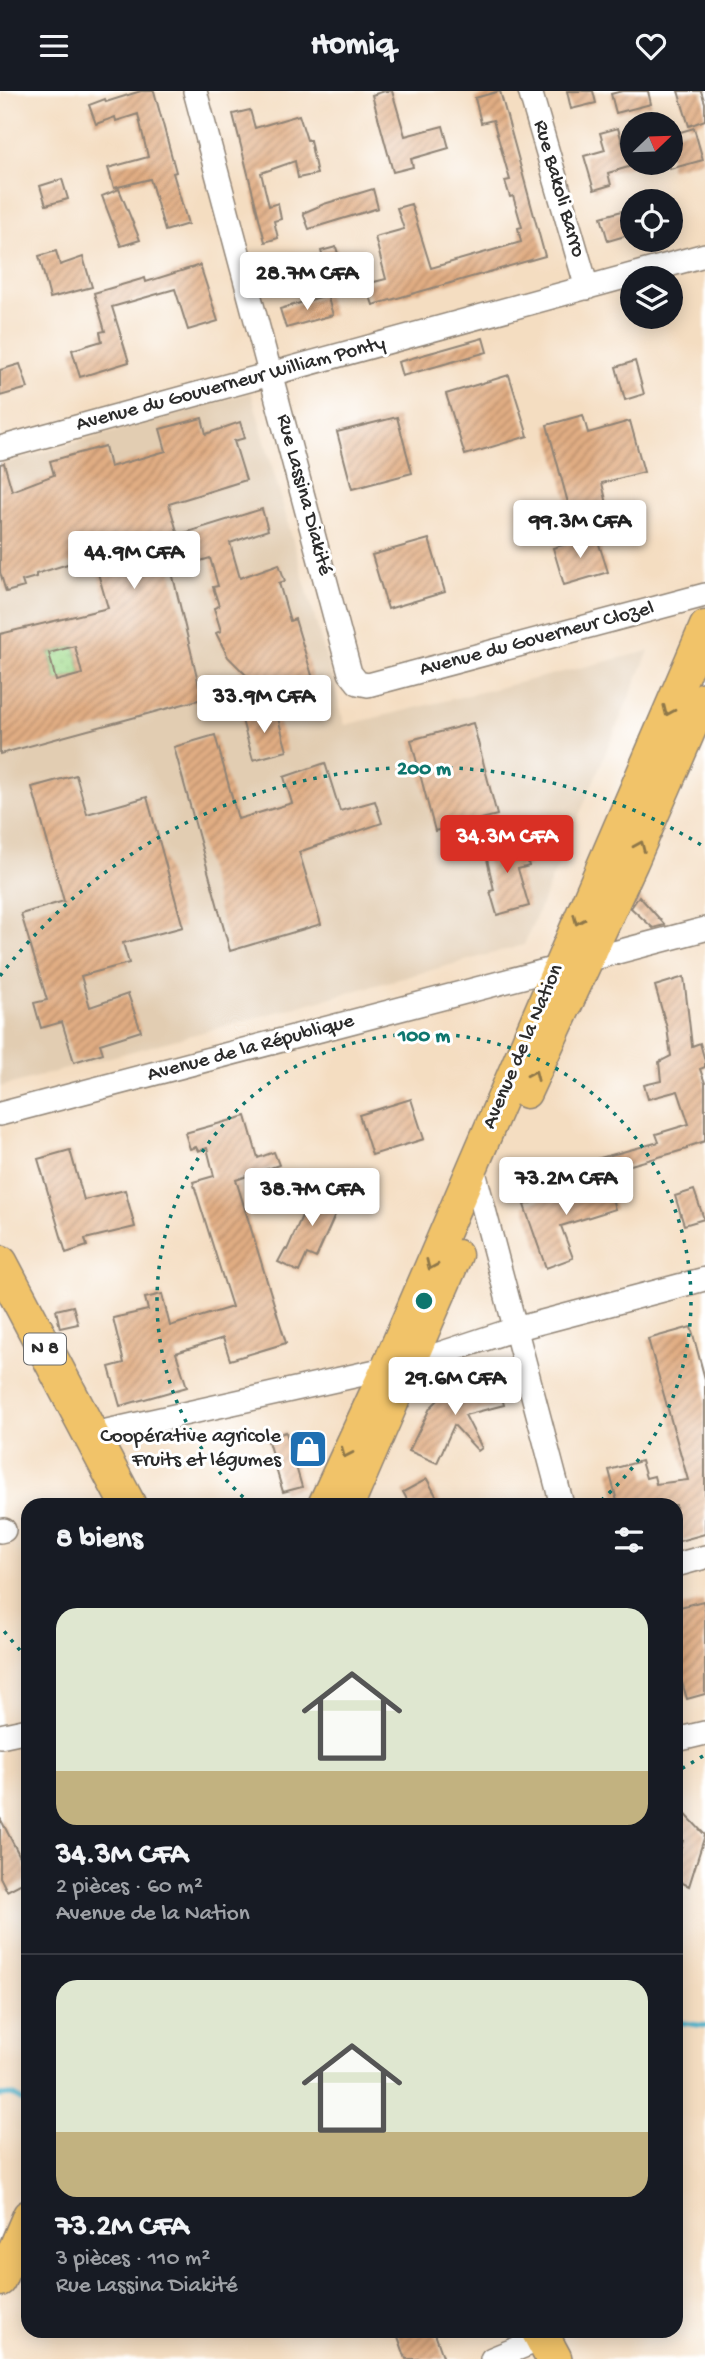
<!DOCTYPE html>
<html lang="fr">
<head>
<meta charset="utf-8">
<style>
	:root { --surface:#171b24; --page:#242831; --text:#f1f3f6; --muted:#9ea1a6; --line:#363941; --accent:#d93025 }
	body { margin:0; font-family:"Gochi Hand",sans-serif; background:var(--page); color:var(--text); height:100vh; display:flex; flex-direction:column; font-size:26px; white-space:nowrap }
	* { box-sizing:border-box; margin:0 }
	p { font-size:23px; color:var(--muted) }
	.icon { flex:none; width:38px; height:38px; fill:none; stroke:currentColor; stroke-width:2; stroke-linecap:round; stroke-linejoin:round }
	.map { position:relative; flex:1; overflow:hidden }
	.details { position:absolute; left:21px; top:1407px; width:662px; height:840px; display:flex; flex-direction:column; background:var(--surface); border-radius:21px; box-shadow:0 4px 18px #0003 }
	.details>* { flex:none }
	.needle { width:46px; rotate:67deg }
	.tools { position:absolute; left:620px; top:21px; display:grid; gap:14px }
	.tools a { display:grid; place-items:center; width:63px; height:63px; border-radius:50%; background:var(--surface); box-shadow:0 4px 18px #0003; font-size:35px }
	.price { position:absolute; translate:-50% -60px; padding:0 16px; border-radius:7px; background:#fff; color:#222; font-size:23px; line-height:46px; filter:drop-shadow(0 2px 4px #0008) }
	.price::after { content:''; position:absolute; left:50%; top:42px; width:21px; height:16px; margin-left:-10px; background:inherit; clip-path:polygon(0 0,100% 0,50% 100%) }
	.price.current { background:var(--accent); color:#fff }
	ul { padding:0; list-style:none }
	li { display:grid; align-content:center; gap:14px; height:371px; padding:0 35px }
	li+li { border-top:2px solid var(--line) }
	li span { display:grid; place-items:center; height:217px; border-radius:21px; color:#555 }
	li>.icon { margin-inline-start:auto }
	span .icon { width:126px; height:126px; fill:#fffc; stroke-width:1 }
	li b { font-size:30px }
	h2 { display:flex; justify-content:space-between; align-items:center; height:84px; padding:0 35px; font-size:30px }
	header { display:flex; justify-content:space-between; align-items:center; height:91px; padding:0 35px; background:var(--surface); font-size:32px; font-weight:800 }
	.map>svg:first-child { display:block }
</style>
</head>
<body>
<header><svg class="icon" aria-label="menu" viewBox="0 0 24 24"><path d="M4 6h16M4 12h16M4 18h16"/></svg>Homiq<svg class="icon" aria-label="heart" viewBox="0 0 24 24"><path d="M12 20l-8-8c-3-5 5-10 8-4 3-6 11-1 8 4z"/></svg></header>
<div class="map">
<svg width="705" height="2268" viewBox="0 0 705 2268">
	<defs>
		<pattern id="grass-dots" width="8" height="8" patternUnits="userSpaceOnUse" patternTransform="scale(1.75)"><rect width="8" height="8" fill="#a1db8d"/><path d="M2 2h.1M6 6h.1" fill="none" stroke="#8bbc7a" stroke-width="1.8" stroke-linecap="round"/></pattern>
		<pattern id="building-hatch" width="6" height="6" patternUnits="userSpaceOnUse" patternTransform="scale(1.75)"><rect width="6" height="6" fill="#e1ad83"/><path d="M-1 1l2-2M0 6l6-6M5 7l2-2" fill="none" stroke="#b78d6b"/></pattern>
	</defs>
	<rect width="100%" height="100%" fill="#fff"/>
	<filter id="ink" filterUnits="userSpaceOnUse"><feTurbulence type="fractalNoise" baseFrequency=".0143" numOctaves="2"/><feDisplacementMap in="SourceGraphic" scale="14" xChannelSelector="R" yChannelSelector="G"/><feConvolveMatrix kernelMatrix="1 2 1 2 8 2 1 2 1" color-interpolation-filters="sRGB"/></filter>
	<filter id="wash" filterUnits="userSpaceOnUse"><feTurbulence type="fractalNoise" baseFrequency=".00686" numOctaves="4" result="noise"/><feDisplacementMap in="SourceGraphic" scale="28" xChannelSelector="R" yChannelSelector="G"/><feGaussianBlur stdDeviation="1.57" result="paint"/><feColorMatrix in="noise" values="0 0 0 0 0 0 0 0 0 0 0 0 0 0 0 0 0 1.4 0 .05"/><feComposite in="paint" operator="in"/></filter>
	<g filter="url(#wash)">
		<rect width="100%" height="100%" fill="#f4ddc1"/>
		<path fill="#e2cdb2" d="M251,301l94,333 304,-74 -125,294 -524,142v-622z"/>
		<path fill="url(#grass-dots)" stroke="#66835c" stroke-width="2" d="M75,555l7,28 -26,7 -7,-28z"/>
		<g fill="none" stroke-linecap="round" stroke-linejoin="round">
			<path stroke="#4cb2ca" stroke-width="5" d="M676,1931l29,4
				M0,2005l12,-1 16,9"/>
		</g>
		<g id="blocks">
			<path fill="url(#building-hatch)" fill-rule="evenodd" d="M141,0h13l22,81 -3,1 15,51 -23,7 -15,-52 -36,9 -6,-20 40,-11 -10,-43 -22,7 -1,-4 -19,7 -7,-19 16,-6 1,3z
				M385,0h7l13,45 38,-10 6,22 -38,11 2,8 -20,5 -21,-77z
				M500,0l45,165 -172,49 -7,-21 20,-5 -11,-42 29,-8 -7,-21 14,-4 20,64 90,-26 -3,-14 4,-1 -9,-31 -3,1 -5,-16 5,-1 -17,-60 -12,3 -6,-25z
				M567,0h26l3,12 -25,6z
				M622,0h26l3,13 -35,9 -5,-19z
				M678,0h23l4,12v17l-16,6z
				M250,19l5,18 44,-13 8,25h3l7,34 -19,4 -3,-17 -34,12 8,33 9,-3 3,16 -7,2 4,17 -13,4 -32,-128z
				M618,37l5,17 9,-3v24l-24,7 3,12 -17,5 -10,-34 21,-6 -5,-17z
				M694,37l9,32 -33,9v-34z
				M62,88l6,20 -22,6 -6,-19z
				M119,98l21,51 -19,6 -19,-50z
				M373,98l5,19 -69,21 -6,-16 21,-9z
				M632,117v26l-24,7 -7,-24z
				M336,156l5,17 -15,5 -5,-18z
				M56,160l4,14 23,-8 9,30 -42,11 -11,-42z
				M200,174l18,56 -30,9 -13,-41 -63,18 17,55 -49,15 -8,-27 30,-9 -2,-9 5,-1 -11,-38 51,-15 1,4z
				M327,204l6,20 -47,13 -6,-19z
				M483,247l4,14 -85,24 -4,-14z
				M635,270l9,33 -19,6 -9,-33z
				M20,273l8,24 -28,8v-26z
				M509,284l19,61 -63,19 -19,-61z
				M583,324l5,18 42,-12 14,51 -42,11 5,21 -36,10 -24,-89z
				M397,326l15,56 -60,16 -15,-57z
				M202,327l4,16 34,-12 5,16 -11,3 12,39 -77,24 9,31 84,-26 6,21 -38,13 10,35 39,-14 6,17 -6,2 11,38 5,-2 28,93 -56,-25 -22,-13 -17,-17 -12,-24 5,-2 -7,-23 5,-2 -6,-19 5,-1 -8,-28 -26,8 -12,-26 -7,3 34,142 21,-6 4,14 -224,61v-120l108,-26 -15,-52 -57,18v3l-14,4 2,6 -18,5 -6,-20v-108l4,-1 8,28 42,-16 -4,-14 55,-15 5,21 56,-16 -6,-22zM75,555l7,28 -26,7 -7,-28z
				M596,444l12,37 -44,13 -11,-37z
				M429,448l16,53 -57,17 -16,-54z
				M276,620l11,40 -34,9 -11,-40z
				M473,632l24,92 -62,16 -24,-91z
				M215,644l23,84 54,-16 -8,-26 41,-14 15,48 35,-10 7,22 -83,29 22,72 -91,27 -56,-204z
				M76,684l11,39 60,-17 36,130 -60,16 6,20 -48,13 9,31 38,-13 13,37 -41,13 3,9 -29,9 -12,-40 -21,6 -7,-25 13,-3 -26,-86 43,-13 -32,-114z
				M522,746l7,29 -11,3 11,37 -32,9 -7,-24 4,-1 -10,-44z
				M639,805l26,29 -12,3 -22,-20z
				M684,886l8,69 8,-3 5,18v6l-5,2 5,14v58l-18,6v2l-95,27 -3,-15 70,-19 -3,-8 33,-10 -11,-33 -30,8 -4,-14 17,-4 -2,-19 12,-6 -4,-28 -12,-42z
				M411,1008l13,40 -52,16 -13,-40z
				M246,1025l12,42 16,-6 5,13 -43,15 50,163 -56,17 -7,-22 -47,15 11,34 -67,19 -11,-39 15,-4 -11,-45 35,-8 -3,-12 17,-4 8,32 62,-19 -39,-125 21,-6 -7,-28 -9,3 -2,-4 -6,2 -5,-16z
				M70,1059l14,50 41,-10 10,37 -50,12 2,7 -21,7 -28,-94z
				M606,1087l9,31 -54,17 12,32 -27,10 -22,-63z
				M316,1093l27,13 -27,61 -9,-4 -8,18 -21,-10 7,-13 2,1z
				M694,1099l10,29 -20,6 -9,-29z
				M73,1215l5,18 -18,4 -4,-18z
				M691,1236l14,52v155l-29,8v-37h-58l-9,-35 32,-9 5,17 8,-2 2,8 32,-4 -40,-141z
				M496,1286l8,28 -39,10 17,33 -4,3 -24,-26 -17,38 -28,-12 21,-43 18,-18z
				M286,1341l16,55 -19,5 -16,-54z
				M427,1388l14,26h-31l-7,-13z
				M703,1510l2,9v84l-18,5 -7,-23 -4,1v-69z
				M676,1713l29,31 -16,51 -13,-6v-15l7,-25 -7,-7z
				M0,1727l28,54v8l-21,11 -7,-14z
				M396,2240h38l10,28h-38z"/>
		</g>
	</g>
	<g filter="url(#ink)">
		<use href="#blocks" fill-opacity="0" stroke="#908476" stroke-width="2"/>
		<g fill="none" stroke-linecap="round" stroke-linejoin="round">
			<g stroke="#908476" stroke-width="26">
				<path id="minor" d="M195,0l155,582 8,10 10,2 337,-90
					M530,0l57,197
					M0,357l705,-193
					M0,1023l705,-185
					M473,1077l89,337
					M89,1344l323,-72 103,-34 190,-50
					M0,1440l4,-1
					M676,1474l29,-8
					M0,1645l28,-6
					M676,1649l29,-7
					M492,2268l51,-21"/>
			</g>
			<g stroke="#908476" stroke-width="33">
				<path id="major" d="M526,1002l107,-231 72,-165
					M323,1414l63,-136 319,-743
					M349,1414l108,-250
					M0,2190l28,-66"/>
			</g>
			<g stroke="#908476" stroke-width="38">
				<path id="highway" d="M0,1172l128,242
					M539,2240l15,28"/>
			</g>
			<use href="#minor" stroke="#fff" stroke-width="23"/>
			<use href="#major" stroke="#f1c369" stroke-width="30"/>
			<use href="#highway" stroke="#f1c369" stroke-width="35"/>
		</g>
		<defs><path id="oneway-chevron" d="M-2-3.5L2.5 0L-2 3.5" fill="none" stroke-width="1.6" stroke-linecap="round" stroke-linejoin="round" transform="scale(1.75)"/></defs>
		<g stroke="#8e774a">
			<use href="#oneway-chevron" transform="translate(668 620) rotate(114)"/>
			<use href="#oneway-chevron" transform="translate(640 755) rotate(-67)"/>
			<use href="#oneway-chevron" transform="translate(578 829) rotate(113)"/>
			<use href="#oneway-chevron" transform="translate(534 984) rotate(-66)"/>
			<use href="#oneway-chevron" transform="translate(431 1174) rotate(114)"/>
			<use href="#oneway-chevron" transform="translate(346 1362) rotate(115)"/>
		</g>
	</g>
	<g fill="none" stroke="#0f766e" stroke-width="3.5" stroke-dasharray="3.5 7">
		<path d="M251 1413A267 267 0 1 1 597 1413"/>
		<path d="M703 1665A534 534 0 0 1 679 1679M27 1567A534 534 0 0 1 0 1535M0 885A534 534 0 0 1 703 755"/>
	</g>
	<defs>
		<g id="shop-square" transform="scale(2.0125)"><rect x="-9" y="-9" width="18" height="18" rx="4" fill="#1f6fb2" stroke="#fff"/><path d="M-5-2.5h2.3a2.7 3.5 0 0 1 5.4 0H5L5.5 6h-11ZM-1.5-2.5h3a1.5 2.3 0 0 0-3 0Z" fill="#fff"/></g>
	</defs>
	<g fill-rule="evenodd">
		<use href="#shop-square" x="308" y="1358"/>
	</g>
	<g text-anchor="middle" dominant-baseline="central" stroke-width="6" stroke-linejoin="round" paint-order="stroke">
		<rect fill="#fff" stroke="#6b6b6b" stroke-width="2" x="24" y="1242.5" width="42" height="31" rx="5"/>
		<g font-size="19" font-weight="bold" fill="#2b2b2b">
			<text x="45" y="1258">N 8</text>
		</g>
		<g font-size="21" fill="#2b2b2b" stroke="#fff">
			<text transform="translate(558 98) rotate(74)">Rue Bakoli Barro</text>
			<text transform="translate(231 294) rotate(-15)">Avenue du Gouverneur William Ponty</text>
			<text transform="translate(303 404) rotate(75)">Rue Lassina Diakité</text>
			<text transform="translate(537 549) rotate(-15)">Avenue du Governeur Clozel</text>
			<text transform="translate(524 956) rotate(-67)">Avenue de la Nation</text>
			<text transform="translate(251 958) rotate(-15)">Avenue de la République</text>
		</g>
		<g font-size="21" fill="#2b2b2b" stroke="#fff" text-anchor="end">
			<text x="281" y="1346">Coopérative agricole<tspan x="281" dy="24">Fruits et légumes</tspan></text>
		</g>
	</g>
	<circle cx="424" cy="1210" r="10" fill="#0f766e" stroke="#fff" stroke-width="3.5"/>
	<g font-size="21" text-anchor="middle" font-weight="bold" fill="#0f766e" stroke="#fff" stroke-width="6" stroke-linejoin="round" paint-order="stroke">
		<text x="424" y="683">200 m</text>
		<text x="424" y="950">100 m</text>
	</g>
</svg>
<div class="tools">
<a><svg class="needle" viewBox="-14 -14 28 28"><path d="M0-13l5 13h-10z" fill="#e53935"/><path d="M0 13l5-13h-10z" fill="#9ea1a6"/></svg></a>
<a><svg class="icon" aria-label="locate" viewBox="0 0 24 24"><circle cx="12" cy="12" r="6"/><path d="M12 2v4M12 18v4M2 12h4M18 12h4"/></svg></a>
<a><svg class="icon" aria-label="layers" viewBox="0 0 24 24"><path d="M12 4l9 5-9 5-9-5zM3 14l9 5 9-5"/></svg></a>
</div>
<b class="price" style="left:307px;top:221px">28.7M CFA</b>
<b class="price" style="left:580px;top:469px">99.3M CFA</b>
<b class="price" style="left:134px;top:500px">44.9M CFA</b>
<b class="price" style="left:264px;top:644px">33.9M CFA</b>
<b class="price current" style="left:507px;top:784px">34.3M CFA</b>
<b class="price" style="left:566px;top:1126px">73.2M CFA</b>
<b class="price" style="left:312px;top:1137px">38.7M CFA</b>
<b class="price" style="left:455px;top:1326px">29.6M CFA</b>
<section class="details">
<h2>8 biens<svg class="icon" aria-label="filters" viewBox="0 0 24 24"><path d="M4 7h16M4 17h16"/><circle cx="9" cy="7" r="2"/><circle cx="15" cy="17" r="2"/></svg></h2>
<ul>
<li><span style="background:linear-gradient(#dfe7d0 75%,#c2b280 0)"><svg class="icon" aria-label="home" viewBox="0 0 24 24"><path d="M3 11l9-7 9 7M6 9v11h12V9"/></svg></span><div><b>34.3M CFA</b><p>2 pièces · 60 m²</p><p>Avenue de la Nation</p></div></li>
<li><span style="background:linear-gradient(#dfe7d0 70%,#c2b280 0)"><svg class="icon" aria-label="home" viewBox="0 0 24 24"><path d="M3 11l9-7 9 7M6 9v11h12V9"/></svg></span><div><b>73.2M CFA</b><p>3 pièces · 110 m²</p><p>Rue Lassina Diakité</p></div></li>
</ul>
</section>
</div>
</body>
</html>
